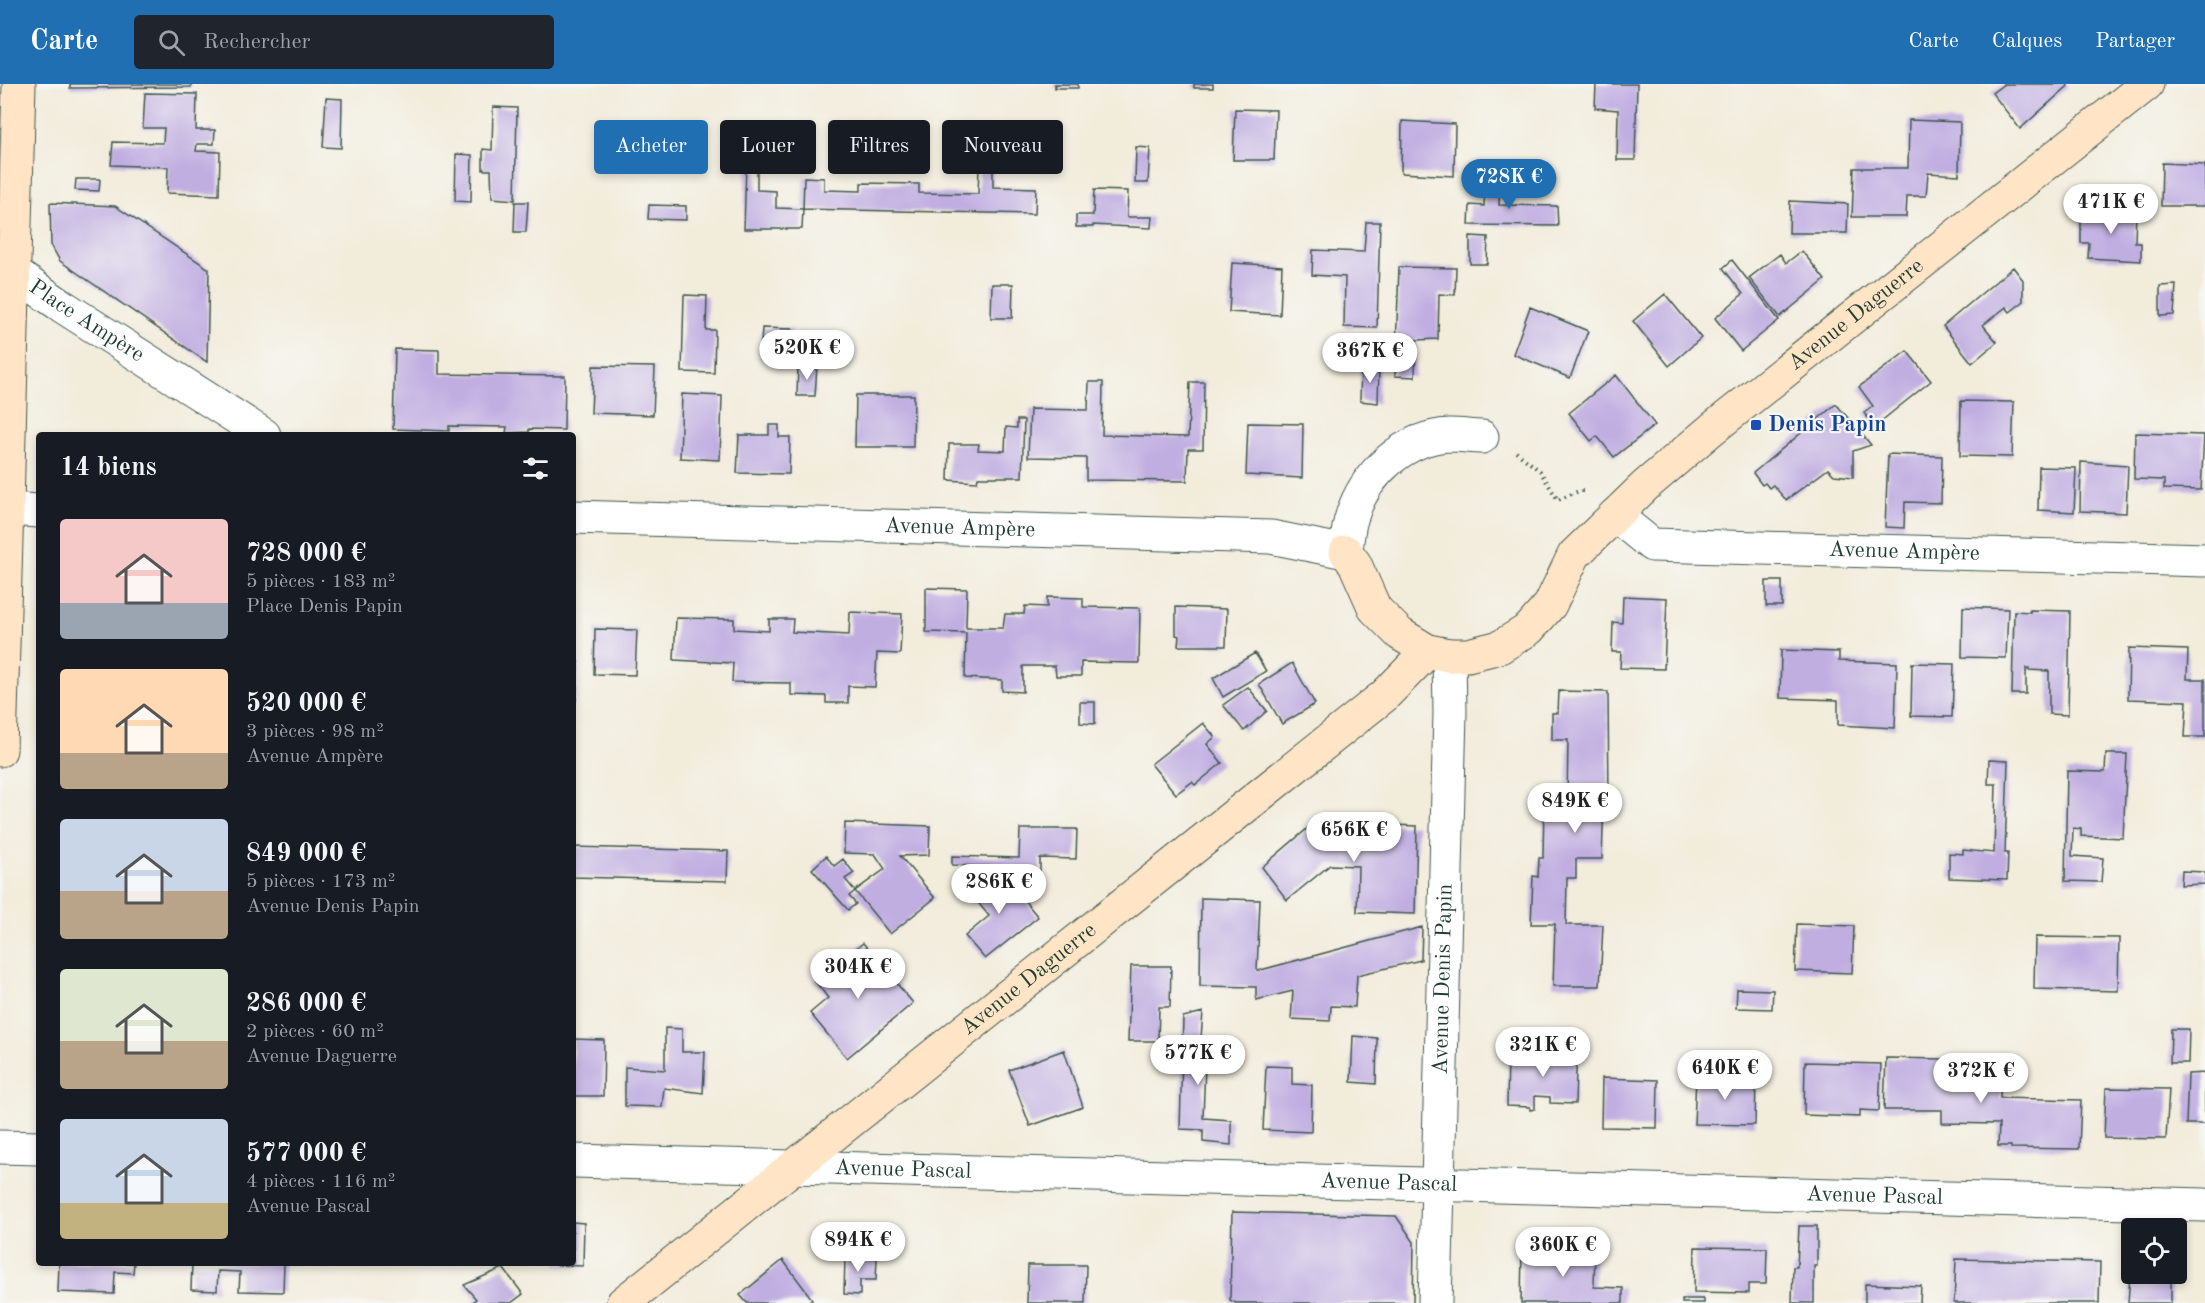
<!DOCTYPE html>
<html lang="fr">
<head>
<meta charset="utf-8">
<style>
	:root { --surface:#171b24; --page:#20242c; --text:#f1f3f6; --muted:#9ea1a6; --accent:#1f6fb2 }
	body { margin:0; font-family:"Old Standard TT",serif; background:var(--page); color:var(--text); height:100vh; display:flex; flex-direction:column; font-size:22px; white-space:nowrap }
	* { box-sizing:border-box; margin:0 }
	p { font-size:20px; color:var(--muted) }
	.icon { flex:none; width:33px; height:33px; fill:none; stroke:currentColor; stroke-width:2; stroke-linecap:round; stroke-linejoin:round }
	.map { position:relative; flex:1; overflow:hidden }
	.details { position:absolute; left:36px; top:348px; width:540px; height:834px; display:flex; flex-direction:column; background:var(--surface); border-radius:6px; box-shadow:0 3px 9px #0003 }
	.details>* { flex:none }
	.banner { position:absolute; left:594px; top:36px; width:570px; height:54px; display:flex; gap:12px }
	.fabs { position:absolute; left:2121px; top:1134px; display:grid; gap:12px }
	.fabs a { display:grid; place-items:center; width:66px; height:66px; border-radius:6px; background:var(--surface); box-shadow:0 3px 9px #0003; font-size:30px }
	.price { position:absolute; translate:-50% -51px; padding:0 14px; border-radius:21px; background:#fff; color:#222; font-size:20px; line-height:39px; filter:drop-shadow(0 2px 3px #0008) }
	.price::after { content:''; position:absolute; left:50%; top:36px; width:18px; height:14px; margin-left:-9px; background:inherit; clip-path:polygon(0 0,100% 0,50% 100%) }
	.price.current { background:var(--accent); color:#fff }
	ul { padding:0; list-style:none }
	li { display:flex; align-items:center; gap:18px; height:150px; padding:0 24px }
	li span { display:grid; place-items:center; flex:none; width:168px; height:120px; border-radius:6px; color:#555 }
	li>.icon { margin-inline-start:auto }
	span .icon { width:72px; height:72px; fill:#fffc; stroke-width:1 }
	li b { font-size:26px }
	h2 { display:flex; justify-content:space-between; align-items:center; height:72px; padding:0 24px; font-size:26px }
	.chip { padding:0 21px; border-radius:6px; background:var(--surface); box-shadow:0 3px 9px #0003; font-size:21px; line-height:54px }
	.chip.current { background:var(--accent); color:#fff }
	header { display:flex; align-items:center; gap:36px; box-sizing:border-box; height:84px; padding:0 30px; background:var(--accent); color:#fff }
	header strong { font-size:28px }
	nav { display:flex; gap:33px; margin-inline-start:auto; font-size:21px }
	.search { width:420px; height:54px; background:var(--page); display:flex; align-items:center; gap:15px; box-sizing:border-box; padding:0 21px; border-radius:6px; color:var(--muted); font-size:22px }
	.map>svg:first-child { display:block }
</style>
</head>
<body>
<header>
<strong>Carte</strong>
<div class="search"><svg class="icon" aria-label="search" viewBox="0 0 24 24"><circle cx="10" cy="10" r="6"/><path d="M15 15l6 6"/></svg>Rechercher</div>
<nav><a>Carte</a><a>Calques</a><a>Partager</a></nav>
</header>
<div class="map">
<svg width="2205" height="1219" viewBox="0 0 2205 1219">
	<rect width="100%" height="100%" fill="#f6f6f2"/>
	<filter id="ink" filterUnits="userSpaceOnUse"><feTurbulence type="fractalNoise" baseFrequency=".0167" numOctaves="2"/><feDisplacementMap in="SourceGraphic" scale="12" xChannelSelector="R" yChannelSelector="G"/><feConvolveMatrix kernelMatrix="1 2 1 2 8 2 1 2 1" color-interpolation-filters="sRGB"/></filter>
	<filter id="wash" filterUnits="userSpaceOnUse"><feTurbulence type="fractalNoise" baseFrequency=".008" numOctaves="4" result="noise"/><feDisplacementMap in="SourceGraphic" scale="24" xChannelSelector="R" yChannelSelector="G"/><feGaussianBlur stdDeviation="1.35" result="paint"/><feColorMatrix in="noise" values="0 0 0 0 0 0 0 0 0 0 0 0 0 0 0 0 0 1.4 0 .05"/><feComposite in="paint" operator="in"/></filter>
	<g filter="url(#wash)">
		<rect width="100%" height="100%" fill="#f2ecdb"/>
		<g id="blocks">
			<path fill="#c0aee1" d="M70,0h121v3l-121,1z
				M1055,0h23v4h-23z
				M1194,0h19v4h-19z
				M1596,0h41l-2,76h-18l1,-50 -23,-2z
				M2004,0h63l1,2 -48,43 -28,-36z
				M145,9l52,1 -1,36h19l-1,14h-17l-1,7 24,1 -1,43 -52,-2 1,-26 -57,-2 2,-23 50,1 1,-15h-21z
				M326,14l16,1 -1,49 -18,-1z
				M493,23l24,1 -2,92 -23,-2 -1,-28h-8v-21l9,1z
				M1235,25l41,1 -2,50h-41z
				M1909,36l51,2 -1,53 -31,-2 -2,23h-19l-1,21h-54l2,-49h54z
				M1402,37l53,3 -1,52 -53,-3z
				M747,48l17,1v31h-7v26l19,1v17l27,1 -1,20h-58z
				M1136,63l14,1 -2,35h-13z
				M456,70l16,1 -1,47 -16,-1z
				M2162,79l43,2v41h-44z
				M979,84l14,1v18l43,1 -1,26 -232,-5 1,-32 20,1v12l37,1v-8l58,1v9l59,1z
				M1486,87h14l-1,34 58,1 1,20 -89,-1 1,-20 14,1z
				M76,95h24l-1,12 -24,-1z
				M1094,106l34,1 -1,26h25l-1,11 -58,-3v2h-17v-12h17z
				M1790,117l58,3 -1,29h-58z
				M515,118h13l-2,30h-12z
				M50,119l65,3 94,63 -2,93 -147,-101 -9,-16z
				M649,121l37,1v14l-38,-1z
				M2081,127l55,1 -1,31h6v18l-53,-3 1,-15h-8z
				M1366,138h14l-3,106 -33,-1 1,-50 -33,-2 1,-25 51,2z
				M1470,152l18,1 -1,27h-17z
				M1802,167l23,29 -45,37 -31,-39 31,-24 6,9z
				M1732,176l47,60 -38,31 -26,-33 28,-24 -20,-26z
				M1232,179l50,3 -2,49 -51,-3z
				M1399,183l57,1 -1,27 -16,-1 -1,45 -22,1 -1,37 -20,-1z
				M2013,183l10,13v22l-13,10 -4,-5 -23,18 14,17 -25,21 -29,-37z
				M992,200h21l-1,34h-21z
				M2176,201l-2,30 -14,1v-30z
				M1665,210l36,44 -32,28 -36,-45z
				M684,211l23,1 -1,34h9l-1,43 -32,-1z
				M1530,223l58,24 -18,47 -57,-24z
				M762,244l30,1 -1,32 -31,-2z
				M395,265l44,1v24l126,2 -1,54 -35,-1v3l-23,1 1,-6 -58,-1v5l-56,-2z
				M1907,267l24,30 -56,45 -11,-13 9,-7 -14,-19z
				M798,281l19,1 -2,30h-18z
				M1361,281l18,1 -1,37 -18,-2z
				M593,282l62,1 -2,48 -62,-2z
				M1616,291l39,50 -41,32 -17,-21 -6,5 -22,-28z
				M1089,298h14l-1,53 86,2 2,-55h14l-1,67h-15l-1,32 -101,-1v-22l-58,-1 2,-48 58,1z
				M682,310l40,2 -2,64 -40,-2z
				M856,311h58l-1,52h-58z
				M1961,317l53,1 -2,55 -52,-1z
				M1836,320l35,41 -18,6v26l-19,-2 -6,-6 -42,31 -13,-15 -4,3 -4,-5 -3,2 -9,-12z
				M1017,336h7l-2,57h-44l-1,5 -29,-2 1,-36h30l-1,6 27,1 1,-24 11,1z
				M1248,339l55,1 -1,54 -56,-3z
				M769,341h10v12h11l-1,37 -52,-1 2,-38h30z
				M2135,349l69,2 -3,55 -37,-1v-9l-30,-1z
				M1888,370l54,2 -1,47 -36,-1 -1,26 -19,-1z
				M2081,378l47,3 -2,48 -46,-2z
				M2039,383l37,1 -2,44 -36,-2z
				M1766,497h16v25h-16z
				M926,504l41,1 -1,39h37l2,-14h19l1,-8 22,1v-10l36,1v9l57,1 -1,55 -58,-1v14h-25l-1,-10h-32v26l-21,-1v-11l-37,-2 1,-45 -40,-1z
				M1623,512l44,2 -3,71 -44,-1 1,-16h-9l1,-30 9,1z
				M1176,523l51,2 -1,37h-48l1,-10 -3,-1z
				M1963,523l45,2 -2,49 -44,-1z
				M2030,526l40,1 -2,104 -19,-1v-43l-21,-1 1,-2h-3v26h-14l2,-83 16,1z
				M850,528l52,2 -2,40 -23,-1 -2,34 -27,-1v17h-22v-7l-35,-1v-12l-59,-1 1,-19 -59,-3 2,-42 58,1v10l35,2v-12h24l-1,13 57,3z
				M595,545l42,1 -2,45 -41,-1z
				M2129,564l59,2 -1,29h18v58h-20l2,-36 -59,-2z
				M1781,566l58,2v9l58,2 -2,65 -57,-3v-25l-58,-2z
				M1255,569l11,18 -43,26 -10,-19z
				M578,578l-2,39h-3v-38z
				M1292,579l23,41 -33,20 -23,-40z
				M1912,579l42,1 -2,53 -41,-1z
				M1248,603l19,24 -23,20 -21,-26z
				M1559,607l49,1 1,109 -5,-1 -2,59h-26v19h-9l-1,47h37l-3,61h-47l2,-62h-24l2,-48 5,1 1,-19h4l1,-58h23l1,-60h-16v-27h6z
				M1080,618h15v22l-15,-1z
				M1203,639l12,14 -8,7 15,19 -27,22 -3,-3 -16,12 -25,-30z
				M2106,670h21l-4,84 -42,-2v-7l-8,-1 -1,28 31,2 -2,24 -36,-1 2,-110 38,1z
				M1989,676l19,1 -3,92h3l-1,27 -58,-2v-25l14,1v-4l31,3 2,-69h-8z
				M1315,738l102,4 -2,88 -58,-2 1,-46 -28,-1 -43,35 -25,-33z
				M845,739l85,3 -1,29 -29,1 35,42 -45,36 -35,-43 30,-22 -10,-15 -31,-1z
				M1020,745h57l-1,30 -36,-1v14l-36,-1v-4l-52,-2v-9l67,2z
				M573,763l155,4 -1,30 -154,-4z
				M826,772l8,10 9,-7 11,14 -9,6 10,12 -6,5 7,8 -8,6 -36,-41z
				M1000,787l38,46 -53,42 -20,-23 24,-20 -18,-22z
				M2182,787l23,1v12l-24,1z
				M1201,814l59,2 -3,71 165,-44 -1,33 -64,15 -2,32 -24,-1 -1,15 -39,-2 2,-28 -37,9v-13l-56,-1z
				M1797,840l57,2 -2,47 -57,-2z
				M2035,853l84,1 -1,53 -84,-2z
				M863,859l50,60 -66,55 -37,-45 18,-15 -13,-17z
				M1131,882h40l-1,41h-11l-1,34h-30z
				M1737,905l36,1 -1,19 -36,-1z
				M1203,928l-2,26 5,2 -3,78 28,2v25l-28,-3v-12l-23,-1 3,-112z
				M665,944l17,1v23h23l-2,41 -39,-5 -2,19 -37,-1v-39l40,3z
				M2171,945h18l-1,34h-18z
				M1353,952l24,2 -1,46 -25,-2z
				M573,955l31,1 -1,56h-30z
				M1560,958h17l-2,62 -25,-1v-6l-15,-1v13l-5,1v-3l-23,-1 1,-51 52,1z
				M1064,966l19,57 -53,19 -21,-56z
				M1886,974l58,1 -1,10 58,2 -1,27 81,2 -2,49 -68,-1v-2h-13l1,-22 -57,-1v-13h-58z
				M1805,978l76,2 -2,47 -19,-1v7l-56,-2z
				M1266,982l26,1v17l20,1 -1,47 -48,-2z
				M2205,989v51h-19l2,-50z
				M1696,992l60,1 -1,48 -61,-1z
				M1602,994l56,2 -1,48 -56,-1z
				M2106,1004l63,1 -3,50 -62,-1z
				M1232,1128l164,4 18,26 -1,61h-177l-6,-3z
				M573,1138l11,1 -1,43 -26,-1v-2h16z
				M1799,1142h18v40h-3v37h-22l1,-36h4z
				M1695,1163l72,1 -1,36h-17v9l-55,-1z
				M1522,1164l73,2 -1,37 29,1v15h-102z
				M845,1173l32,1 -1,22h-16v15l-16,-1z
				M1956,1175l144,3 -1,41h-145z
				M783,1176l29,39 -6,4h-59l-7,-8z
				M59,1179h75l-1,10 -18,-1 -1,22 -56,-2z
				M192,1179h92l-1,29 -44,-1 1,-19 -22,-1 -1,20 -26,-1z
				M1028,1181h58l-1,38h-58z
				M503,1184l20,26 -12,9h-40l5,-4 -12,-14z
				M2130,1190h41v29h-43z
				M1865,1200l56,2 -1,17h-55z
				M1682,1215h22v4h-22z"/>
		</g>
	</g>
	<g filter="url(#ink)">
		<use href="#blocks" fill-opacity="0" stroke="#3f574d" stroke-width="1.5"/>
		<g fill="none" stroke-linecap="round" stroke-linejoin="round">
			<g stroke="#3f574d" stroke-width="35">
				<g id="street">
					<path id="s1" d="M14,189l48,33 202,129"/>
					<path d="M6,425l33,2"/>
					<path id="s2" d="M1615,431l37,30 553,15"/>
					<path id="s3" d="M573,433l698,20 75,15c1,-11 2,-25 6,-36 13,-42 52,-79 98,-81 11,0 22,2 32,2"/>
					<path d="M0,1063l39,1"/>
					<path id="s4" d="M573,1077l1632,44"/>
					<path id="s5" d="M1435,1219l15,-591 -1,-57"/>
				</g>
			</g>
			<g stroke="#3f574d" stroke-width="35">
				<g id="secondary">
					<path id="s6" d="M1346,468l9,12 20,45 25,25 28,17 21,4h19l32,-8 29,-18 21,-24 24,-50 71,-69 67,-57 435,-345"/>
					<path d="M0,666l19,-666"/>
					<path id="s7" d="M623,1219l761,-607 44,-45"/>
				</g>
			</g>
			<path stroke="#3f574d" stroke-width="4" stroke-dasharray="1.5 4.5" stroke-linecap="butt" d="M1516,368l24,19 18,29 21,-9h7"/>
			<use href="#street" stroke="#fff" stroke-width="33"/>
			<use href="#secondary" stroke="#ffe4c6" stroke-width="33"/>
		</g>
	</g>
	<rect fill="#1a4fb4" stroke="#f6f6f2" stroke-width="2" x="1750" y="335" width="12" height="12" rx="3"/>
	<g text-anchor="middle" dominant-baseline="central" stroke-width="4.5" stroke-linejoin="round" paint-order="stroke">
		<g font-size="22" fill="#1f3d34" stroke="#f6f6f2">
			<text stroke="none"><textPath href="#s6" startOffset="698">Avenue Daguerre</textPath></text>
			<text stroke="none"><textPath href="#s1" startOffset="87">Place Ampère</textPath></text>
			<text stroke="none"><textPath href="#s3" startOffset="387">Avenue Ampère</textPath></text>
			<text stroke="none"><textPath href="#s2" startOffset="300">Avenue Ampère</textPath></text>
			<text stroke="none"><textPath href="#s5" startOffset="324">Avenue Denis Papin</textPath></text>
			<text stroke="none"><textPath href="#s7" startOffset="519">Avenue Daguerre</textPath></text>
			<text stroke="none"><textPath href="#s4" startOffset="330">Avenue Pascal</textPath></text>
			<text stroke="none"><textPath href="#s4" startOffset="816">Avenue Pascal</textPath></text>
			<text stroke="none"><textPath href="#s4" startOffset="1302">Avenue Pascal</textPath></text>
		</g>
		<g font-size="22" font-weight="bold" fill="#164399" stroke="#f6f6f2" text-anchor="start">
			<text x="1768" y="341">Denis Papin</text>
		</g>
	</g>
</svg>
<div class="fabs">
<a><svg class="icon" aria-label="locate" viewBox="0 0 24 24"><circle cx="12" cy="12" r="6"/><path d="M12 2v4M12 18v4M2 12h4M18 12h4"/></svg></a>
</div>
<b class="price current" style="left:1509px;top:126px">728K €</b>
<b class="price" style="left:2111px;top:151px">471K €</b>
<b class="price" style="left:807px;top:297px">520K €</b>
<b class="price" style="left:1370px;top:300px">367K €</b>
<b class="price" style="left:1575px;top:750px">849K €</b>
<b class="price" style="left:1354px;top:779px">656K €</b>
<b class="price" style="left:999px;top:831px">286K €</b>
<b class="price" style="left:858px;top:916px">304K €</b>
<b class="price" style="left:1543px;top:994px">321K €</b>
<b class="price" style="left:1198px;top:1002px">577K €</b>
<b class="price" style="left:1725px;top:1017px">640K €</b>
<b class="price" style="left:1981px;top:1020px">372K €</b>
<b class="price" style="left:858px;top:1189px">894K €</b>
<b class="price" style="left:1563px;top:1194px">360K €</b>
<div class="banner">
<a class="chip current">Acheter</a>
<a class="chip">Louer</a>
<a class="chip">Filtres</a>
<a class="chip">Nouveau</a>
</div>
<section class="details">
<h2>14 biens<svg class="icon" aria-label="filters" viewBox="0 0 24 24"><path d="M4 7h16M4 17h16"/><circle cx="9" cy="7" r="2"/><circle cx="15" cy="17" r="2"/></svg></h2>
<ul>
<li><span style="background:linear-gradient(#f6c9c9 70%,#9aa5b1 0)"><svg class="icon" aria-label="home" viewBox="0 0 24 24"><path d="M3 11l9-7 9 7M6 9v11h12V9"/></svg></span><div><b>728 000 €</b><p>5 pièces · 183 m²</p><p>Place Denis Papin</p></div></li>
<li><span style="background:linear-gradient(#ffd9b3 70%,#b9a48a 0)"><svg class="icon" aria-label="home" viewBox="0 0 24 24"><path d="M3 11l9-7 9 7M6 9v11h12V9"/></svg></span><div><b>520 000 €</b><p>3 pièces · 98 m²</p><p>Avenue Ampère</p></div></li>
<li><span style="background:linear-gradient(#c9d6e8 60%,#b9a48a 0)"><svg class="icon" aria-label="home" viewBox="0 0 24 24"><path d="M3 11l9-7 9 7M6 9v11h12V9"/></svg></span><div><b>849 000 €</b><p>5 pièces · 173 m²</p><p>Avenue Denis Papin</p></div></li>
<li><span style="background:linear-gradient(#dfe7d0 60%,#b9a48a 0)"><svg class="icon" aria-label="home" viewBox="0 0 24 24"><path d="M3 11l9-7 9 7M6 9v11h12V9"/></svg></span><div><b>286 000 €</b><p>2 pièces · 60 m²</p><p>Avenue Daguerre</p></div></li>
<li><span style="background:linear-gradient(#c9d6e8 70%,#c2b280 0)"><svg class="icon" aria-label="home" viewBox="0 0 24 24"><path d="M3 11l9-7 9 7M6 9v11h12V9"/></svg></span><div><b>577 000 €</b><p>4 pièces · 116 m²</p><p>Avenue Pascal</p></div></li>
</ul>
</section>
</div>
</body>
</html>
